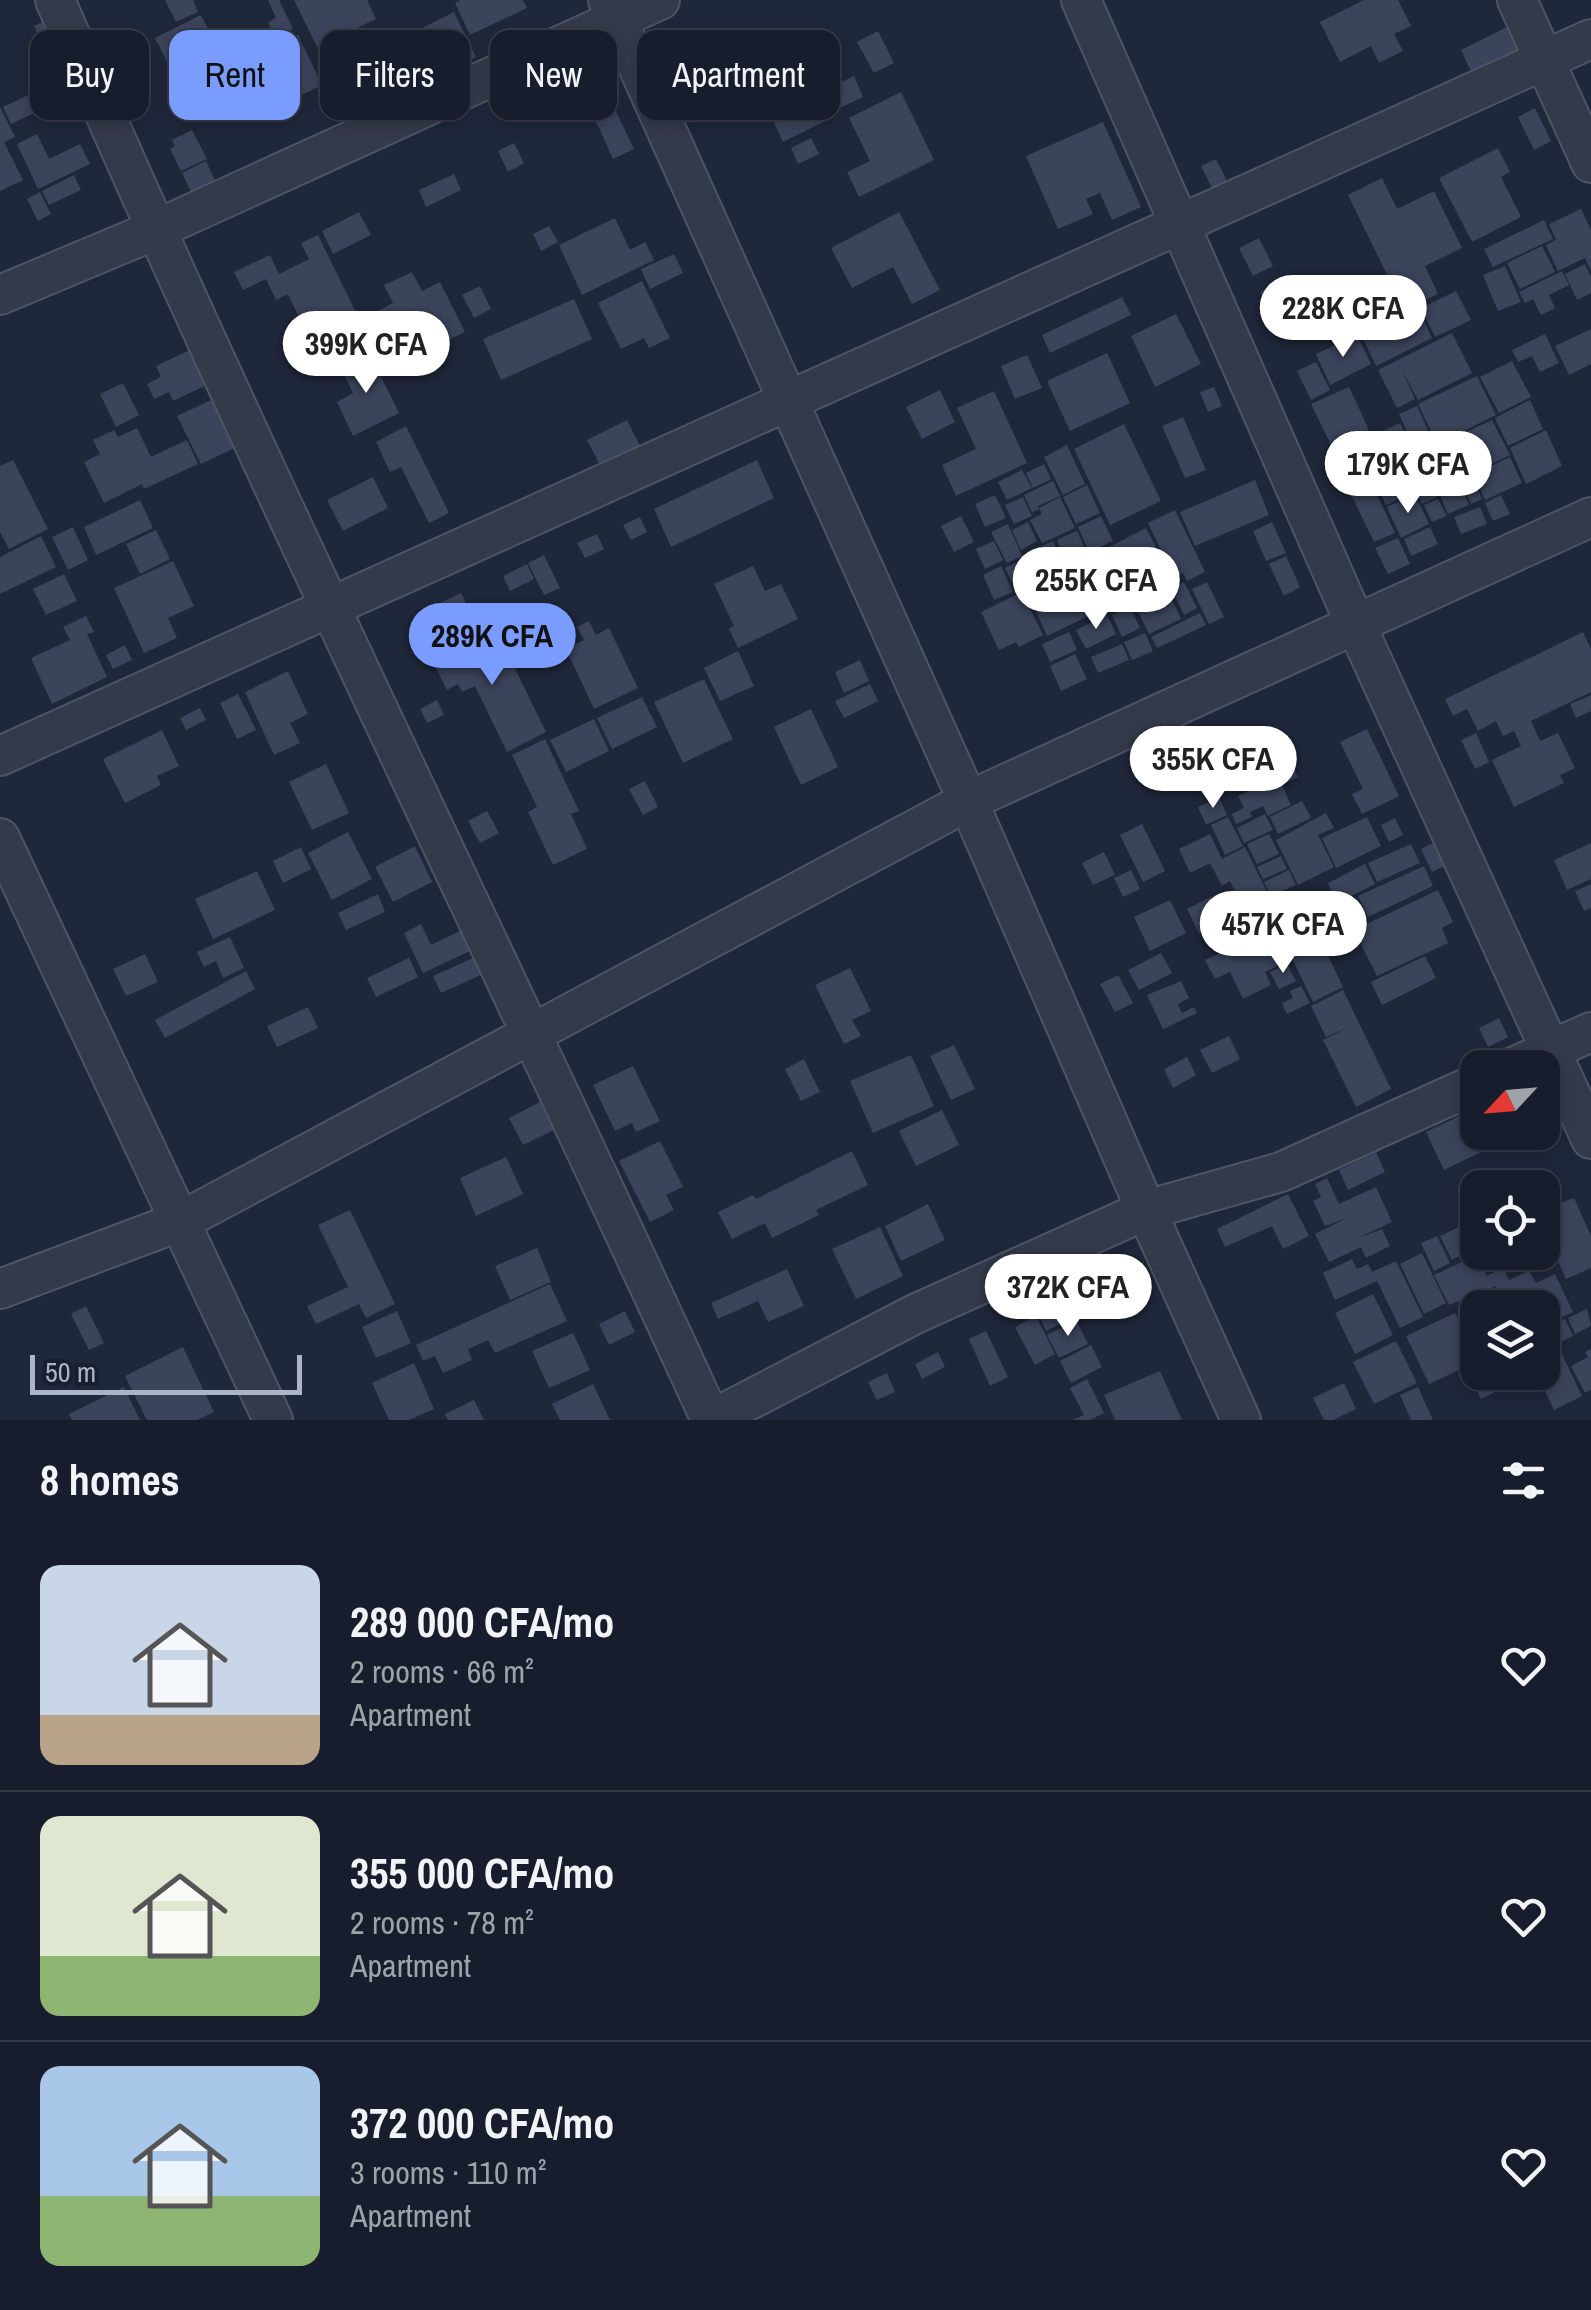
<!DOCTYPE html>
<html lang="en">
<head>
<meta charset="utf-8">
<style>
	:root { --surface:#171d2c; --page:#242a38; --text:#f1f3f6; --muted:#9ea2a9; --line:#363b48; --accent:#7a9cff }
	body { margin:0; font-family:"Archivo Narrow",sans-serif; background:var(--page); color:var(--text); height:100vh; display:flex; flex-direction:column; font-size:38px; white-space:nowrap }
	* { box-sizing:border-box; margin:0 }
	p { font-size:32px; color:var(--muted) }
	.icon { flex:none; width:55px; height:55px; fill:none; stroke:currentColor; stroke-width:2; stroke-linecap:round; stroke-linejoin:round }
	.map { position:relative; height:1420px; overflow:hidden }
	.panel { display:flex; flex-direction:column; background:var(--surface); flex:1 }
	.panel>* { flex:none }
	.top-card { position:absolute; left:30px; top:30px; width:1000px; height:90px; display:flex; gap:20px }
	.needle { width:65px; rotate:244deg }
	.controls { position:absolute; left:1460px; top:1050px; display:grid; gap:20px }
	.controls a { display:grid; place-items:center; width:100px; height:100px; border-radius:20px; background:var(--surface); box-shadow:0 5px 15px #0003,0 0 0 2px var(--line); font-size:50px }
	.scale { position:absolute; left:30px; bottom:25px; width:272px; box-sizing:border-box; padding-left:10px; border:5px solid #adb4c7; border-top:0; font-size:28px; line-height:35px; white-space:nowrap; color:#adb4c7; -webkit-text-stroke:8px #181f2f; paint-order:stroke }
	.price { position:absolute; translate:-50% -85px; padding:0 22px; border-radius:35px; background:#fff; color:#222; font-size:32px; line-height:65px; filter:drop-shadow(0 2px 5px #0008) }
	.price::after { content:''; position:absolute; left:50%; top:60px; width:30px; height:22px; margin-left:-15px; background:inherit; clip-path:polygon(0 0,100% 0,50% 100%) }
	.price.current { background:var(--accent); color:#111 }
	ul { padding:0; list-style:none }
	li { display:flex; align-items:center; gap:30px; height:250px; padding:0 40px }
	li+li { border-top:2px solid var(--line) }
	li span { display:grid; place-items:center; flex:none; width:280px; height:200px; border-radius:20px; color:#555 }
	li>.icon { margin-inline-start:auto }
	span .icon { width:120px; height:120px; fill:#fffc; stroke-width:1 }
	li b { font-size:42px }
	h2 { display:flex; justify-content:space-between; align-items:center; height:120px; padding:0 40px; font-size:42px }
	.pill { padding:0 35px; border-radius:20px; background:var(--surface); box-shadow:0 5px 15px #0003,0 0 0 2px var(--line); font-size:35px; line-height:90px }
	.pill.current { background:var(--accent); color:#111 }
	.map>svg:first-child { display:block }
</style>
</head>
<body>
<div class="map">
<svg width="1591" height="1420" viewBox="0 0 1591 1420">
	<rect width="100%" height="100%" fill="#1f273a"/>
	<path fill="#3b445b" d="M165,0h28l5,12 -22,10z
		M268,0h11l14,29 -18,8 -7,-15 8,-4z
		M294,0h73l9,19 -59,28z
		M461,0h62l4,8 -57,27 -15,-32z
		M1364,0h34l13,26 -17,8 9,17 -24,12 -8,-17 -31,16 -20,-40z
		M454,12l22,45 -38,19 -22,-45z
		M201,15l18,36 -46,22 -18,-35z
		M49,19l13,26 -15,7 -13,-26z
		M1519,21l18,36 -62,23 -14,-30z
		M878,31l16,32 -20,10 -17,-31z
		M298,35l24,50 -31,15 -24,-51z
		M754,47l16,29 -41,24 -18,-29z
		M803,70l24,50 -44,22 -24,-51z
		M854,76l9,21 -23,11 -9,-21z
		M39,90l8,17 -36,17 -8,-17z
		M901,92l33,68 -75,37 -12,-25 23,-11 -21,-43z
		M610,99l24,50 -21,10 -23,-51z
		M0,107l15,30 -11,5 19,38 -23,11z
		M1535,108l16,33 -17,9 -16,-33z
		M1103,122l38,85 -29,13 -12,-27 -14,6 7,15 -35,15 -32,-73z
		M192,130l15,29 -26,12 -11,-22 5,-3 -3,-6z
		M37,134l12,25 31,-15 10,20 -52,25 -21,-45z
		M811,138l8,16 -21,10 -7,-16z
		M514,143l10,20 -16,9 -10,-21z
		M1498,148l12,24 -9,5 20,40 -49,25 -33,-64z
		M1216,159l14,28 -15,7 -14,-28z
		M206,161l11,24 -24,11 -11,-23z
		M454,174l7,16 -35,17 -7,-17z
		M74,175l7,15 -32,15 -7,-14z
		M1382,178l15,31 37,-18 28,57 -37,18 13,28 -70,33 -10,-20 36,-18 -46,-94z
		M40,192l11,22 -13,7 -11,-22z
		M1581,209l10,21v41l-6,-13 -27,13 -12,-26 10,-5 -7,-16z
		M359,212l12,23 -38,19 -11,-23z
		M899,212l41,78 -28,14 -19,-37 -41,21 -21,-40z
		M615,218l15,32 15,-8 9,18 -72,35 -23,-50z
		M1544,220l9,19 -60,28 -9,-18z
		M549,226l9,16 -17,9 -8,-17z
		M318,235l53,108 -20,10 -17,-34 -21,10 6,14 -16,8 -8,-16 10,-5 -17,-36 -12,6 -10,-21 -23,11 -9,-18 36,-17 9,19 30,-15 -8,-16z
		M1259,238l14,28 -20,10 -14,-28z
		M1542,246l13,26 -35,17 -13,-26z
		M674,254l9,19 -33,16 -9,-20z
		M1585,264l6,13v16l-14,7 -12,-26z
		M1505,266l16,36 -23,9 -15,-36z
		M1562,271l7,14 -20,10 6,13 -14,7 -8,-16 -8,4 -6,-11z
		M412,272l10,19 18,-9 25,50 -70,34 -25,-51 23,-12 -9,-18z
		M1283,279l13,25 -23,13 -13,-25z
		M642,281l28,57 -21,10 -5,-10 -23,11 -23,-46z
		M480,286l11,23 -17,9 -12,-23z
		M1456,291l15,29 -36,17 -14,-29z
		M1122,297l9,18 -81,38 -8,-18z
		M574,299l18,40 -91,41 -18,-41z
		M1417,306l15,32 -56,28 -15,-32z
		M1176,314l25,50 -46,23 -24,-51z
		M1591,329v35l-22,11 -14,-29z
		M1452,333l20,40 -54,27 -16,-30 13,29 -18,9 -19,-38z
		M1545,334l14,29 -19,9 -8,-16 -14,6 -6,-12z
		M1357,335l14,29 -41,21 -14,-31z
		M196,347l17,35 -40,19 -4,-9 -15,7 -7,-15 14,-7 -5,-11z
		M369,352l30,61 -46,23 -16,-34 16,-9 -13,-27z
		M1107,353l23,50 -60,28 -23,-50z
		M1027,355l15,33 -27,11 -14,-33z
		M1512,361l19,36 -32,16 -19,-36z
		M1316,362l14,28 -19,10 -14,-29z
		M1477,376l19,39 -59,29 -19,-40z
		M123,383l16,32 -23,12 -16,-33z
		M1214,387l8,19 -14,6 -8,-20z
		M1349,387l20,43 -37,17 -21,-43z
		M940,390l15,32 -33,17 -16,-32z
		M994,391l33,72 -71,33 -14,-31 34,-16 -19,-41z
		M220,396l23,48 -42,20 -24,-48z
		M1530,400l13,29 -35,17 -13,-28z
		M1417,406l16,35 -18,9 -16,-36z
		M1183,417l23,53 -21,8 -23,-52z
		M627,420l16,32 -40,19 -16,-31z
		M1492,420l18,35 -27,13 -17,-36z
		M1400,423l14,28 -24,11 -14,-28z
		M1124,424l37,77 -51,24 -36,-76z
		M406,426l43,87 -20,10 -28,-56 -11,5 -14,-30z
		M137,428l14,29 36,-17 11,24 -54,25 -2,-5 -38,19 -20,-41 16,-8 -7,-14 21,-10 4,7z
		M1546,430l16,36 -36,18 -16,-36z
		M1374,433l13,29 -40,19 -13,-29z
		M1465,434l17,36 28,-13 12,26 -37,17 -12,-27 -13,6 -7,-17 -10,5 -8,-19z
		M1067,445l18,39 -22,11 -19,-38z
		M1429,445l10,20 -27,13 -10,-20z
		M13,460l35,69 -39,20 -9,-17v-66z
		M757,460l17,38 -103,49 -17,-38z
		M1399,462l14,30 -27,13 -15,-30z
		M1044,464l7,15 -18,9 -7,-15z
		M1452,466l17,39 -21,9 -17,-40z
		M1022,470l10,18 -25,12 -9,-18z
		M1427,474l10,23 -15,7 -11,-23z
		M1368,476l27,57 -21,9 -27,-56z
		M373,477l15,31 -45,23 -16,-31z
		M1255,480l14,35 -74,31 -15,-34z
		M1474,480l8,19 -11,5 -9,-19z
		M1053,481l7,15 -22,10 1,3 -7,4 -8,-18z
		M1087,485l13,28 -24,11 -13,-27z
		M1415,494l14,30 -28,14 -14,-31z
		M995,495l11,23 -21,9 -10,-23z
		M1501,495l9,19 -17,7 -8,-18z
		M1023,497l9,19 -18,8 -9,-19z
		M1060,497l15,31 -33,15 -12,-23 12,-6 -3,-6z
		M1438,499l9,17 -15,6 -8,-17z
		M140,500l13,28 -57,27 -12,-28z
		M1480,507l7,17 -26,10 -7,-17z
		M1175,510l30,62 -18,9 -4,-8 -9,5 -26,-55z
		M961,516l13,26 -20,10 -13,-26z
		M1101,516l12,25 -24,11 -11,-25z
		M640,517l7,15 -16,8 -8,-15z
		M1028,522l9,19 -16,9 -9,-20z
		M1272,522l14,31 -20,8 -13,-30z
		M1008,524l14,32 -15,7 -16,-31z
		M73,527l15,33 -20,10 -16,-33z
		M1430,527l8,17 -27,12 -7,-17z
		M1146,528l16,31 -39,20 -16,-31z
		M156,530l14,29 -30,15 -14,-30z
		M1077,531l10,22 -20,9 -10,-22z
		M597,534l7,15 -19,9 -8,-15z
		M41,536l15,31 -56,27v-37z
		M1398,538l12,26 -22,10 -13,-26z
		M994,541l9,19 -18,9 -9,-20z
		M1053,541l11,25 -23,10 -12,-24z
		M1103,553l21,46 -77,37 -21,-47z
		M544,555l16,33 -16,7 -16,-32z
		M1286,556l14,31 -16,9 -15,-32z
		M1028,557l10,21 -23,11 -10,-21z
		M173,561l21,45 -26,12 9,20 -33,15 -30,-65z
		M527,564l7,15 -24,12 -7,-15z
		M753,566l12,25 16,-7 17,35 -60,29 -9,-19 5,-3 -20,-42z
		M1001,566l12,26 -19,8 -11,-25z
		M1160,573l21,46 -32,15 -22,-45z
		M64,574l13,27 -31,14 -13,-26z
		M1184,582l13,26 -13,7 -13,-27z
		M1207,582l17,35 -15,7 -17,-35z
		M1022,592l21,43 -24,12 -3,-5 -17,8 -18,-38z
		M461,593l8,16 -29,14 6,13 -17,8 -14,-29z
		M1130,606l10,22 -18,9 -10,-22z
		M1200,613l6,12 -49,23 -6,-11z
		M1107,615l9,19 -30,15 -10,-19z
		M86,616l8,16 -7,2 20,43 -55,27 -21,-46 39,-18 -7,-13z
		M589,621l7,14 13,-7 29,60 -44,21 -28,-60 18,-9 -7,-13z
		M1069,632l8,18 -27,12 -8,-18z
		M1583,632l8,17v43l-60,29 9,20 18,-8 17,35 -15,7 4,8 -50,24 -22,-47 29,-14 -7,-15 -11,5 -7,-15 -18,10 -11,-22 -14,7 -8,-17z
		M1145,633l8,18 -21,9 -8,-18z
		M498,634l48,98 -39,20 -32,-66 -13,6 -4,-8 -11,6 -18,-36 24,-12 6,11z
		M1122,644l7,16 -31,13 -7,-16z
		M125,645l7,15 -19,9 -7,-14z
		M738,651l16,35 -34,15 -16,-33z
		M1075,654l12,25 -26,12 -11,-25z
		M860,660l9,21 -25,12 -9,-21z
		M288,671l20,43 -18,9 10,20 -26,12 -29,-63z
		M704,679l29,60 -50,24 -29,-61z
		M870,684l8,17 -34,17 -9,-17z
		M238,694l18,36 -19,9 -17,-36z
		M1591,695v16l-15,7 -6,-14z
		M642,697l15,30 -45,22 -15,-31z
		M437,700l7,15 -17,8 -7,-14z
		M200,708l6,12 -20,10 -6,-12z
		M811,709l27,58 -37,18 -27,-58z
		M594,719l15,32 -43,21 -16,-32z
		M1367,729l32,67 -37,18 -10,-20 11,-5 -23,-47z
		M162,730l17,36 -22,10 4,9 -36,18 -22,-44z
		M1476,733l13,29 -14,7 -14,-29z
		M545,739l34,72 -8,3 16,35 -34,16 -25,-53 9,-5 -25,-52z
		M1291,762l7,15 -15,7 -6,-15z
		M326,764l23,49 -37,17 -23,-48z
		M1279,779l12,26 -23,11 -5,-10 -13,6 2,5 -16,7 -4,-10 12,-6 -6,-12z
		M645,781l13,26 -15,8 -14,-26z
		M1219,797l8,18 -21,10 -8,-18z
		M1302,801l9,17 -33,16 -8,-17z
		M487,811l12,22 -19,10 -12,-22z
		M1326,813l8,15 -16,7 16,32 -36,18 -22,-45z
		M1265,814l8,16 -29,13 -7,-15z
		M1228,817l15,29 -18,9 -14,-30z
		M1367,817l14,29 -45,22 -14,-30z
		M1395,818l8,17 -14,7 -8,-17z
		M1142,824l23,47 -22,11 -23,-47z
		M348,832l24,47 -40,21 -24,-47z
		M1210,834l12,25 23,-12 26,53 17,-9 21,44 -22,11 -22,-43 -66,31 -12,-25 32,-16 4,9 14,-6 -7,-15 -8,5 -12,-23 -20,10 -11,-24z
		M1269,834l10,20 -22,10 -10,-20z
		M1433,843l11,23 -12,6 -11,-23z
		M1591,843v36l-24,11 -13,-30z
		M1411,844l9,19 -43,19 -9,-19z
		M415,846l17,36 -39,20 -18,-35z
		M301,847l10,22 -28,14 -10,-22z
		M1104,852l11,23 -22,10 -11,-22z
		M1281,856l6,13 -24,10 -6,-12z
		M1365,864l10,20 -38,19 -9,-20z
		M1424,866l9,20 -65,31 -10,-21z
		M1131,870l9,19 -17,8 -9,-19z
		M1289,870l7,15 -25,11 -7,-14z
		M257,871l18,39 -62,29 -18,-40z
		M1591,884v24l-7,3 -9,-20z
		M1438,890l15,32 -11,6 6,15 -71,33 -23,-46z
		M378,894l7,18 -39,18 -8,-17z
		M1170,900l16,33 -36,18 -16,-34z
		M1264,917l22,45 -21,10 6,13 -28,14 -13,-27 -15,7 -10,-19 15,-7 -5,-12z
		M421,924l10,21 29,-14 10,20 -47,22 -19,-40z
		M230,937l14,31 -21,10 -7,-17 -12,6 -7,-15z
		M1319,937l24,50 -30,15 -24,-50z
		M1161,953l11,20 -33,17 -11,-20z
		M145,954l13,28 -32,14 -13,-27z
		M1425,956l11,22 -54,27 -11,-23z
		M475,957l8,17 -42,19 -8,-17z
		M409,958l9,19 -42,20 -9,-19z
		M1287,964l9,17 -17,8 -9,-17z
		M850,968l21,43 -19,9 9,16 -17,8 -29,-59z
		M246,971l9,18 -90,49 -10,-18z
		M1118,975l15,28 -18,9 -15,-28z
		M1181,981l8,17 -11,6 4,9 12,-6 3,6 -34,16 -16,-34z
		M1301,986l9,17 -23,11 -5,-11 11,-5 -3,-7z
		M1343,990l48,99 -35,18 -33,-67 28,-14 -25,11 -15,-31z
		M308,1007l10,21 -41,19 -10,-21z
		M1499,1018l9,19 -20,10 -9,-19z
		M1229,1036l11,23 -28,14 -12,-23z
		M954,1045l21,44 -24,11 -21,-44z
		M911,1055l23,51 -61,27 -23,-52z
		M1187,1057l9,18 -23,13 -9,-19z
		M804,1059l16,33 -19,9 -16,-32z
		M633,1066l27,55 -24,11 -4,-9 -17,8 -22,-46z
		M540,1102l14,28 -31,15 -14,-27z
		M1478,1107v25h28l2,7 -64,31 -18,-38z
		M942,1110l17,35 -43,21 -17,-35z
		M660,1141l23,46 -17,8 8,15 -24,12 -31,-61z
		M852,1151l16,34 -52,25 3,5 -47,23 -7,-15 -33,16 -14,-27 35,-17 3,4z
		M1376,1152l9,20 -37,18 -9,-20z
		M506,1157l17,37 -47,22 -16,-38z
		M1327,1178l12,26 37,-17 16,35 -36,17 26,-10 8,17 -24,12 -5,-11 -32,15 -14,-28 32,-16 -22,8 -12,-25 8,-4 -6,-13z
		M1288,1194l21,42 -26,13 -11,-23 -47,21 -8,-18z
		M1574,1198l17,38v32l-25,11 -23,-52 18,-8 -6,-14z
		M928,1204l17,36 -44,21 -16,-35z
		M350,1210l45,94 -29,14 -7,-14 -43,20 -9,-18 41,-19 -30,-62z
		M1463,1225l11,23 -22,12 -12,-24z
		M880,1227l23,49 -47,23 -24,-50z
		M1437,1236l13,27 -16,8 -13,-28z
		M1542,1237l11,22 -22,11 -8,-18h19z
		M537,1248l14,34 -41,18 -15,-34z
		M1422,1253l24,50 -22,11 -24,-50z
		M1477,1255l10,21 16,-8 6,12 20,-9 7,12 19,-9 18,38 -31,15v-19h-36l-10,-22 -47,19 -15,-30z
		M1352,1259l5,10 11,-5 4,8 24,-11 27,56 -23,11 -23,-47 -42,19 -12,-27z
		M787,1269l17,37 -36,16 -10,-21 -40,18 -7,-16z
		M550,1284l17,37 -72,32 -7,-13 -20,9 4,11 -29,13 -8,-17 -12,5 -7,-16z
		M1496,1291l8,17h-26l-3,-8z
		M1066,1294l11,21 -31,16 -10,-21z
		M1373,1294l20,41 -38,19 -20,-41z
		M1472,1301l6,19 -11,5 -9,-16z
		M86,1306l18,37 -15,7 -18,-36z
		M1587,1309l4,17 -16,8 -7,-16z
		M397,1311l14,32 -35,15 -14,-31z
		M625,1311l10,21 -26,13 -10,-21z
		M1455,1313l23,48 -49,23 -23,-48z
		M1036,1316l19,38 -20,11 -20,-38z
		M1565,1319l8,17 -31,15v-21z
		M1076,1320l12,24 -29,14 -12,-23z
		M986,1331l22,46 -18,9 -21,-47z
		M573,1333l17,37 -41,18 -17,-37z
		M1396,1341l21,42 -43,21 -21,-42z
		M1091,1345l11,22 -31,16 -11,-22z
		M183,1347l31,65 -17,8h-50l-22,-44z
		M1591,1349v41l-6,3 -14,-27 17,-9 -3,-5z
		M938,1352l7,15 -23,12 -7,-15z
		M1561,1352l21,44 -28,14 -18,-38h6v-11z
		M414,1363l20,46 -25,11h-20l-17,-37z
		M1160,1371l22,49h-67l-11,-25z
		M887,1373l8,19 -18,8 -9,-18z
		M1486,1376l8,17 -13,6 -8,-17z
		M1087,1379l17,34 -14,7h-18l12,-5 -14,-27z
		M1344,1383l12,26 -23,11h-9l-11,-22z
		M593,1384l17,36h-50l-8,-16z
		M124,1387l16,33h-68l-3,-6z
		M1418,1387l15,33h-22l-11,-25z
		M474,1400l10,20h-36l-3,-6z"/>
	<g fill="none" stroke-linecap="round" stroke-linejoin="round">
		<g stroke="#4d5465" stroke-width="42">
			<path id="minor" d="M55,0c207,479 439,946 656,1420
				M608,0l360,801 178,409 95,210
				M1081,0l274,623 236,516
				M1517,0l74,163
				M0,295l155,-65 505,-230
				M0,756l1591,-717
				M0,838l273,582
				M1511,1068l80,-36
				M0,1289l181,-68 787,-420 623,-284
				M711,1420l204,-106 231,-104 135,-38 197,-89"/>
		</g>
		<use href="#minor" stroke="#333a4a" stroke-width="38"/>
	</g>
</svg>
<div class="controls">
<a><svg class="needle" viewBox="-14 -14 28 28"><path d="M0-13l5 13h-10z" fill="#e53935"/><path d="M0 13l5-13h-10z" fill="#9ea2a9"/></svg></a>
<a><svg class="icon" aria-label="locate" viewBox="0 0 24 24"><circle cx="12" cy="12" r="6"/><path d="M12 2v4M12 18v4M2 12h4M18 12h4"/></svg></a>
<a><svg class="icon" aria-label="layers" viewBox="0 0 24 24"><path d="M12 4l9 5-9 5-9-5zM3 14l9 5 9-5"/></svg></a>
</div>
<div class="scale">50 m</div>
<b class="price" style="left:1343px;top:360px">228K CFA</b>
<b class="price" style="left:366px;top:396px">399K CFA</b>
<b class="price" style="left:1408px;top:516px">179K CFA</b>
<b class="price" style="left:1096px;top:632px">255K CFA</b>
<b class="price current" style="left:492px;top:688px">289K CFA</b>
<b class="price" style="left:1213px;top:811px">355K CFA</b>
<b class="price" style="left:1283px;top:976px">457K CFA</b>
<b class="price" style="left:1068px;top:1339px">372K CFA</b>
<div class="top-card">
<a class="pill">Buy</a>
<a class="pill current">Rent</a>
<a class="pill">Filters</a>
<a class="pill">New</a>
<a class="pill">Apartment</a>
</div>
</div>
<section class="panel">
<h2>8 homes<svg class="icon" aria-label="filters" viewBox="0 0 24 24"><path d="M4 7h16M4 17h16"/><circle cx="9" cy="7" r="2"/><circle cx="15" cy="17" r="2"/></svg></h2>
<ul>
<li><span style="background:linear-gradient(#c9d6e8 75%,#b9a48a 0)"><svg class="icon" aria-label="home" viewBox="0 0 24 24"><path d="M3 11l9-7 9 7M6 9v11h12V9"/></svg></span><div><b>289 000 CFA/mo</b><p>2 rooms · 66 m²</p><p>Apartment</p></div><svg class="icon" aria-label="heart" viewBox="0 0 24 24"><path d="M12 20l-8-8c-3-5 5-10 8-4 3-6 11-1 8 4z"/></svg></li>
<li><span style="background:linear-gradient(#dfe7d0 70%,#8fb573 0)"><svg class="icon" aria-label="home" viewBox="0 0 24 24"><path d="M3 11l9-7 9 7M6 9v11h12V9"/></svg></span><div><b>355 000 CFA/mo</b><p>2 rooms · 78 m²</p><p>Apartment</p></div><svg class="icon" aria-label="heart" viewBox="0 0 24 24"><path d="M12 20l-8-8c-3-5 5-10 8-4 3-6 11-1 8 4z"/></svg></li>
<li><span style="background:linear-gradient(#a9c7e8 65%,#8fb573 0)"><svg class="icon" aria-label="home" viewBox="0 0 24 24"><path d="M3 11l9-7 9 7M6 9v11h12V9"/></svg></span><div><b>372 000 CFA/mo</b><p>3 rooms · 110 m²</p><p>Apartment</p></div><svg class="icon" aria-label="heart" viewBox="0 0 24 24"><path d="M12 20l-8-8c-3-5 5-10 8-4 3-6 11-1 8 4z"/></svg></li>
</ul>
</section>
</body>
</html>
